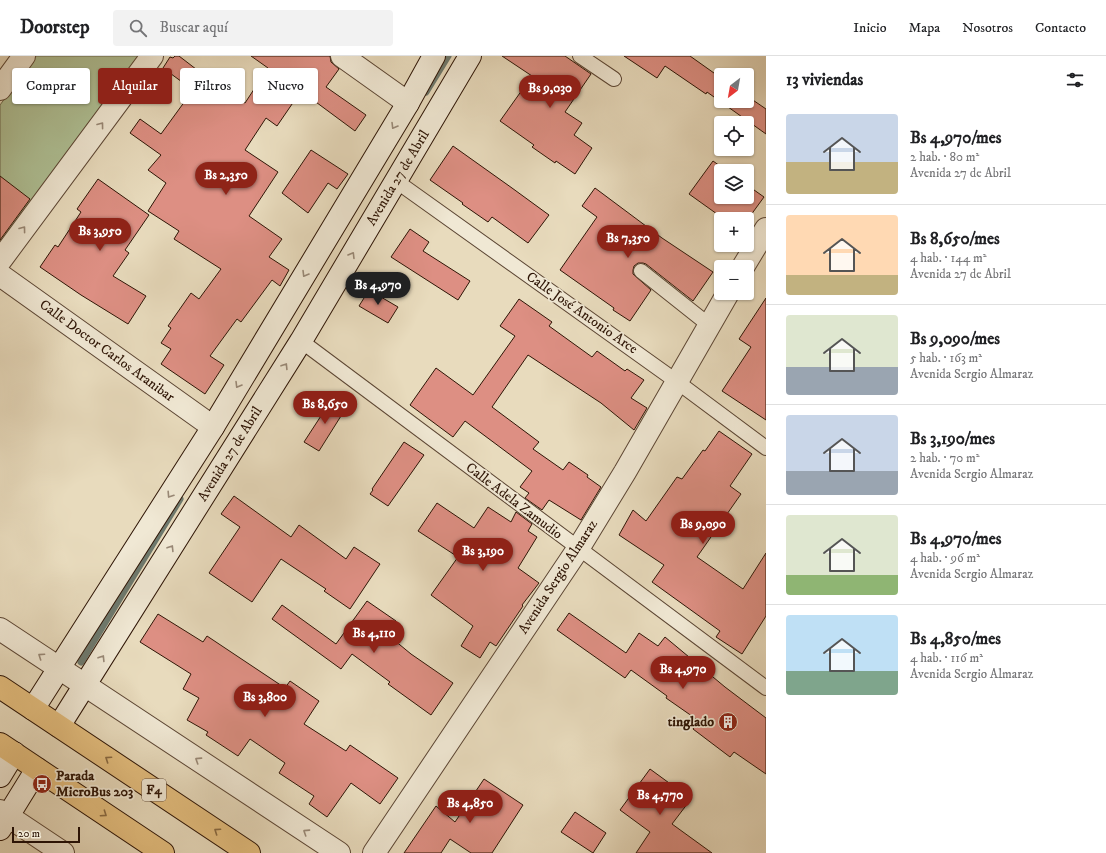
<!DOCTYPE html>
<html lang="es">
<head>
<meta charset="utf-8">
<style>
	:root { --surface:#fff; --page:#f2f2f2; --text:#202124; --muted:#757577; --line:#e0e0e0; --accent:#8f2418 }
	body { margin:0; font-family:"IM FELL DW Pica",serif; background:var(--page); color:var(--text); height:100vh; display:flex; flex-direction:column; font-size:15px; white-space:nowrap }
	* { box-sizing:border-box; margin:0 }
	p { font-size:13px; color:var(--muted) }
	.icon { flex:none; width:22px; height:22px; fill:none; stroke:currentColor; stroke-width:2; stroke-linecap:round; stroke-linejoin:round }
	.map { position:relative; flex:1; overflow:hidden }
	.sheet { display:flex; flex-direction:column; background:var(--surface); width:340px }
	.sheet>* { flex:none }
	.hud { position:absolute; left:12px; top:12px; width:380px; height:36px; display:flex; gap:8px }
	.needle { width:26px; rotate:211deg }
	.controls { position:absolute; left:714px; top:12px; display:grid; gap:8px }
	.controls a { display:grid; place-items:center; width:40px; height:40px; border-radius:4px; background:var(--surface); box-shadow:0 1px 3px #0004; font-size:20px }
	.scale { position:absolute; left:12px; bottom:10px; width:68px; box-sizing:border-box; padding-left:4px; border:2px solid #2e1506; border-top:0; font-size:11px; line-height:14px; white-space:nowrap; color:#2e1506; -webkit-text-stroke:3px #f0e8d4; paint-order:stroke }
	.price { position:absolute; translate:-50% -34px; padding:0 9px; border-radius:14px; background:var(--accent); color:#fff; font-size:13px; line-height:26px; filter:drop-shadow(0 1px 2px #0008) }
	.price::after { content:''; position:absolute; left:50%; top:24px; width:12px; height:9px; margin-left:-6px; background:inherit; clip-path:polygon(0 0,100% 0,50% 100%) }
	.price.on { background:#222; color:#fff }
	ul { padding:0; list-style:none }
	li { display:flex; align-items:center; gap:12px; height:100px; padding:0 20px }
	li+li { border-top:1px solid var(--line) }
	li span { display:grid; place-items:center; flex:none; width:112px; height:80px; border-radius:4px; color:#555 }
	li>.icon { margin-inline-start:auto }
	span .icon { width:48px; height:48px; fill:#fffc; stroke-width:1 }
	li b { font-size:17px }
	h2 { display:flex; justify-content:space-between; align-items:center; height:48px; padding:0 20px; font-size:17px }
	.pill { padding:0 14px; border-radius:4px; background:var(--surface); box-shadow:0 1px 3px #0004; font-size:14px; line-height:36px }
	.pill.on { background:var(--accent); color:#fff }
	header { display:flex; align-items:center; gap:24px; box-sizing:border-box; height:56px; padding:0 20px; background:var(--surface); border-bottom:1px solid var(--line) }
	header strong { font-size:19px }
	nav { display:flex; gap:22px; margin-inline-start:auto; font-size:14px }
	.search { width:280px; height:36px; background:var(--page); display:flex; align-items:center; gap:10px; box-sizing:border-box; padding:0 14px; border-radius:4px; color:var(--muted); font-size:15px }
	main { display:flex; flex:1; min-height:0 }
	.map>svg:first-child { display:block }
</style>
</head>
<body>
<header>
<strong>Doorstep</strong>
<div class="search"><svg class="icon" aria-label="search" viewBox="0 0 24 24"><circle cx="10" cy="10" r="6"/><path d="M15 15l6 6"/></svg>Buscar aquí</div>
<nav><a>Inicio</a><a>Mapa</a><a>Nosotros</a><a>Contacto</a></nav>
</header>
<main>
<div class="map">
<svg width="766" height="797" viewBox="0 0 766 797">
	<rect width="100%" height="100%" fill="#e8dbbd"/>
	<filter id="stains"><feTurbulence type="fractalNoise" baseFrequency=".005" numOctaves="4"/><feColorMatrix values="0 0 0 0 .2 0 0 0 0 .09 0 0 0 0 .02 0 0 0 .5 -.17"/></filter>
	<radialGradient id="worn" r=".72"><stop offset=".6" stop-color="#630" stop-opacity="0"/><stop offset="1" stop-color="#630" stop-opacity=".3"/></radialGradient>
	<path fill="#afc196" stroke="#6e6b4e" d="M36,0h102l-138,187v-138z"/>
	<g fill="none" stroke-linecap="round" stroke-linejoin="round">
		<path stroke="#6d796e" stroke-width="7" d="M426,36l22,-36
			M81,606l99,-163"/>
	</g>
	<path fill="#dd8f83" stroke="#2e1506" d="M175,0h4l26,20 -1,1 41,26 23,-35 -17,-12h79l1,6 8,7 -13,18 40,28 -11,16 -54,-40 -24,35 -11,-8 -21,32 33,22 -29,44 33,23 -13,18 20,13 -9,16 -8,-6 -31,42 -4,-3 -27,37 14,9 -19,29 -44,-30 10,-15 -10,-6 10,-15 -3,-2 23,-33 8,6 22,-30 -47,-30 5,-8 -31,-20 18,-28 -18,-13 13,-15 -31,-22 10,-14 21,15 32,-44 -30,-22 7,-11 3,1z
		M502,0h63l26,18 -26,38 17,11 -8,12 18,13 -17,26 -19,-13 -1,2 -23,-16 2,-2 -34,-24 32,-45z
		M624,0h66l31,22v23h26v-5l19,13v25l-59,-42 -1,2 -41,-28 -8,12z
		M453,90l59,42 37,27 -21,28 -36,-26 -4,5 -26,-18 1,-1 -33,-23z
		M311,94l37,24 -11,15 -9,-6 -20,30 -26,-20z
		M713,105l14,10h-6v26h26v-12l17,12 -16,22h-24l-35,-25z
		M0,120l30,23 -30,41z
		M98,123l51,36 -24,35 4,3 -16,23 33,20 -18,28 -47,-29 -41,-28 15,-22 3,2 23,-35 -4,-3z
		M595,132l67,50 51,34 -20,29 -47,-37 -3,-1h-5l-4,3 -1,4v4l18,16 -21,31 -17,-11 1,-2 -54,-38 37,-53 -15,-11z
		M410,173l19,13 -6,9 47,30 -12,19 -67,-43z
		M369,234l29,17 -10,16 -29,-17z
		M766,242v122l-44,-29 29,-44 -12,-8z
		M519,243l33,23 -3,4 43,31 5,-6 28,20 2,-2 17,11 -13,18 16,10 -13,22 -33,-27 -73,-48 -36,52 47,35 -6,7 30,21 6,-8 19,13 -1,2 14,10 -20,33 -32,-20 -7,10 -17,-12 4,-5 -9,-6 12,-16 -67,-50 -12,16 -43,-32 26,-37 37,27 42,-59 -15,-10z
		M332,343l14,9 -27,43 -15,-9z
		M719,375l33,23 -22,32 11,8 -44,63 46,32 23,-36v63l-24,38 -26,-17 4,-6 -68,-49 12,-17 -45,-30 14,-25 13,11 31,-44 5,2 21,-29 2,1z
		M404,386l20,13 -36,51 -18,-12 3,-4 -1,-1z
		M234,440l57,41 8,-12 47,34 8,-12 26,17 -30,45 -26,-18 2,-2 -45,-30 -29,43 -43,-29 31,-46 -19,-13z
		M437,447l37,25 14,-21 23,15 5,-10 16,12 -4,7 9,6 -19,31 21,15 -17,22 1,1 -27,40 -6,-4 -10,16 -19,-12 12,-20 -42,-31 27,-38 -40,-26z
		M367,545l29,20 -8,14 23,19 42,29 -22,32 -43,-31 2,-2 -38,-28 -11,15 -69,-50 10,-14 54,39z
		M569,557l57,40 13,-20 19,13 7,-9 60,50 41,31v56l-32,-22 -4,5 -37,-28 6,-8 -33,-23 1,-2 -36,-26 -6,8 -68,-48z
		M158,558l45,28 4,-6 78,52 5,-7 29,20 -15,23 42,27 4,-6 48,33 -18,26 -29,-21 -24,34 -18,-13 5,-8 -35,-23 6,-10 -35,-24 -12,17 -32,-21 2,-3 -21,-12 12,-22 -16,-9 8,-15 -51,-32z
		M650,713l41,30 -19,25 40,29h-76l14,-21 -30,-22z
		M484,723l39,26 -31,48h-21l-21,-14 -9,14h-37l32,-47 19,16z
		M575,756l31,21 -13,20 -32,-21z"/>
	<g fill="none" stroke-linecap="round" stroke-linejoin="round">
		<g stroke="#5c4634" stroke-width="16">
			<path id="lane" d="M580,0l34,23
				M396,125l280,200 90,67
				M641,215l68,54
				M301,285l465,347"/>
		</g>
		<g stroke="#5c4634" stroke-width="24">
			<path id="street" d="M342,0l66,47
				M0,33l24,-33
				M0,205l152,-205
				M743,211l23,-38
				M0,219l213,152
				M0,573l339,224
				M0,755l63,42
				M374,797l204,-304 47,-77 103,-179"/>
		</g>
		<g stroke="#2e1506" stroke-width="24">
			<path id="secondary" d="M33,653l180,-282 195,-324 26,-47
				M59,670l242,-385 169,-285
				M0,720l14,-23
				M0,773l37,-60"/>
		</g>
		<g stroke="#2e1506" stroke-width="24">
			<path id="highway" d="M0,631l249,166
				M0,688l163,109"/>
		</g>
		<use href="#lane" stroke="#f0e8d4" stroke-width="14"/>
		<use href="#street" stroke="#f0e8d4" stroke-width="22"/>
		<use href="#secondary" stroke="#f0e8d4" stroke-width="22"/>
		<use href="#highway" stroke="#e4be7e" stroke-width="22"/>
	</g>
	<defs><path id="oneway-chevron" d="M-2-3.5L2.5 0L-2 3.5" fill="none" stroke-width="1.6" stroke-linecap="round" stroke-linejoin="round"/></defs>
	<g stroke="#998977">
		<use href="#oneway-chevron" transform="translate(101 69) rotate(-53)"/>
		<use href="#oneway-chevron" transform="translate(394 70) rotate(121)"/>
		<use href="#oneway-chevron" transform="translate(23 173) rotate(-53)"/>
		<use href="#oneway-chevron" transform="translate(352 199) rotate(-59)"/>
		<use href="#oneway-chevron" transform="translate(305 218) rotate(121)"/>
		<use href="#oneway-chevron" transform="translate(285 310) rotate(-58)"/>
		<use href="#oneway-chevron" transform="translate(238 329) rotate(121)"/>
		<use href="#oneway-chevron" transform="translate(170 439) rotate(123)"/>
		<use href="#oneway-chevron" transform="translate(171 492) rotate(-58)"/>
		<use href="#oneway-chevron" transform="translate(41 600) rotate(-146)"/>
		<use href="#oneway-chevron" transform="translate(102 602) rotate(-58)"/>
		<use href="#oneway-chevron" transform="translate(198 704) rotate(-147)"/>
		<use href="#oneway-chevron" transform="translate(306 776) rotate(-147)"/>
	</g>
	<g stroke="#896a42">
		<use href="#oneway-chevron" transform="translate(108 703) rotate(-146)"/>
		<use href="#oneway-chevron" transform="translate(104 758) rotate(34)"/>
		<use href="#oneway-chevron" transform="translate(217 775) rotate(-146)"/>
	</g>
	<defs>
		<g id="building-disc" transform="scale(1)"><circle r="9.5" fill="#8f2418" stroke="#f0e8d4"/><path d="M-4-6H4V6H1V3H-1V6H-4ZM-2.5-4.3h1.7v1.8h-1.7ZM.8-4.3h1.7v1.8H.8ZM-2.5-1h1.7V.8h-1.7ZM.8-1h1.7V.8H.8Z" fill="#fff"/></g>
		<g id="bus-disc" transform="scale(1)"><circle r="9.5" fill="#8f2418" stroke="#f0e8d4"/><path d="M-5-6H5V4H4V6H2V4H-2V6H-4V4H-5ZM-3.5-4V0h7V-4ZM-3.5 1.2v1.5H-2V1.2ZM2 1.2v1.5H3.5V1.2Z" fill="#fff"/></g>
	</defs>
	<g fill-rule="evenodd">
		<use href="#building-disc" x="728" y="666"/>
		<use href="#bus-disc" x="42" y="728"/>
	</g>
	<g text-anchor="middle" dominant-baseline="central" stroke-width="3.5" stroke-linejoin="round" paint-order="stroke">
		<rect fill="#f0e8d4" stroke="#685444" stroke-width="1" x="142" y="723" width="24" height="22" rx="3"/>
		<g font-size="13" font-weight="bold" fill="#2e1506">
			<text x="154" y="734">F4</text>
		</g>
		<g font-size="14" fill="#2e1506" stroke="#f0e8d4">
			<text transform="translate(398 122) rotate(-59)">Avenida 27 de Abril</text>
			<text transform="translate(582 257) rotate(35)">Calle José Antonio Arce</text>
			<text transform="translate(107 295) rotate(36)">Calle Doctor Carlos Aranibar</text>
			<text transform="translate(230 398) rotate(-58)">Avenida 27 de Abril</text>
			<text transform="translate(514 445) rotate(37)">Calle Adela Zamudio</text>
			<text transform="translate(558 521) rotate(-57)">Avenida Sergio Almaraz</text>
		</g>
		<g font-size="14" font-weight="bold" fill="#2e1506" stroke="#f0e8d4" text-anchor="end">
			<text x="714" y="666">tinglado</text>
			<text x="56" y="720" text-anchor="start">Parada<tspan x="56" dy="16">MicroBus 203</tspan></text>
		</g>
	</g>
	<rect width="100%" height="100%" filter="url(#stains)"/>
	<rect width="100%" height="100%" fill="url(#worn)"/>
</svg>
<div class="controls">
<a><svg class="needle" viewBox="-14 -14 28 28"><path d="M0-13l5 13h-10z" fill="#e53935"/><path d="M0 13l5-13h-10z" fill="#757577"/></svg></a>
<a><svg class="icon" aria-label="locate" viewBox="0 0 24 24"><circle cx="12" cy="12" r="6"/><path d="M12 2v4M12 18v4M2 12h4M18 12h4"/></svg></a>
<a><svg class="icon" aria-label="layers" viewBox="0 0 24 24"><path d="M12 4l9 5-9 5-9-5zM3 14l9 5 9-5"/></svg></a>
<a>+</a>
<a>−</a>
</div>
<div class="scale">20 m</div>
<b class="price" style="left:550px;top:53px">Bs 9,030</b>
<b class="price" style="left:226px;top:140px">Bs 2,350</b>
<b class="price" style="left:100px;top:196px">Bs 3,950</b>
<b class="price" style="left:628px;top:203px">Bs 7,350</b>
<b class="price on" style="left:378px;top:250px">Bs 4,970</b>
<b class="price" style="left:325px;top:369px">Bs 8,650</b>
<b class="price" style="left:703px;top:489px">Bs 9,090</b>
<b class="price" style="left:483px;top:516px">Bs 3,190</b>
<b class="price" style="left:374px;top:598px">Bs 4,110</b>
<b class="price" style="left:683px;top:634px">Bs 4,970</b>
<b class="price" style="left:265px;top:662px">Bs 3,800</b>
<b class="price" style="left:660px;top:760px">Bs 4,770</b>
<b class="price" style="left:470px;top:768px">Bs 4,850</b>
<div class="hud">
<a class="pill">Comprar</a>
<a class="pill on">Alquilar</a>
<a class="pill">Filtros</a>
<a class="pill">Nuevo</a>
</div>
</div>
<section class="sheet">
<h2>13 viviendas<svg class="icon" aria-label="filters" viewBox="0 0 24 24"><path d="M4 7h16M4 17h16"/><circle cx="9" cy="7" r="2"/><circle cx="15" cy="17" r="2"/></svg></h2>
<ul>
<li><span style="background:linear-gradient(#c9d6e8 60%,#c2b280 0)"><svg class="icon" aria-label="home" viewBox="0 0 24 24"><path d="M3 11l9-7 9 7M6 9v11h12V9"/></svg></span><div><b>Bs 4,970/mes</b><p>2 hab. · 80 m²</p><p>Avenida 27 de Abril</p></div></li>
<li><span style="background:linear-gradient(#ffd9b3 75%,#c2b280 0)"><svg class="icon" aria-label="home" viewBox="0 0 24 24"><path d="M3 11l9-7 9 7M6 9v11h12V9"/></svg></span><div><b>Bs 8,650/mes</b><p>4 hab. · 144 m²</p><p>Avenida 27 de Abril</p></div></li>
<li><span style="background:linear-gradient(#dfe7d0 65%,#9aa5b1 0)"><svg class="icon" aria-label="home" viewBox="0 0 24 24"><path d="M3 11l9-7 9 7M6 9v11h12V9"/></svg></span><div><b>Bs 9,090/mes</b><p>5 hab. · 163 m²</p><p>Avenida Sergio Almaraz</p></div></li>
<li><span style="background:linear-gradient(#c9d6e8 70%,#9aa5b1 0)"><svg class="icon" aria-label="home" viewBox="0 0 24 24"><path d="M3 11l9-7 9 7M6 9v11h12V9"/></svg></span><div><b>Bs 3,190/mes</b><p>2 hab. · 70 m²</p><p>Avenida Sergio Almaraz</p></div></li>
<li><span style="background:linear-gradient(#dfe7d0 75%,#8fb573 0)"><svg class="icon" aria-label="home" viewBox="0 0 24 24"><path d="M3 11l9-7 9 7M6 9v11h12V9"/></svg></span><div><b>Bs 4,970/mes</b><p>4 hab. · 96 m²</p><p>Avenida Sergio Almaraz</p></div></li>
<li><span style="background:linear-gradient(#bfe0f5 70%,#7fa58c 0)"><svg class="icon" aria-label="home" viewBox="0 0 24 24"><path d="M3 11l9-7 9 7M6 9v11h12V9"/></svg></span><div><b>Bs 4,850/mes</b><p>4 hab. · 116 m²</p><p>Avenida Sergio Almaraz</p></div></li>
</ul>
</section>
</main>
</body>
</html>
